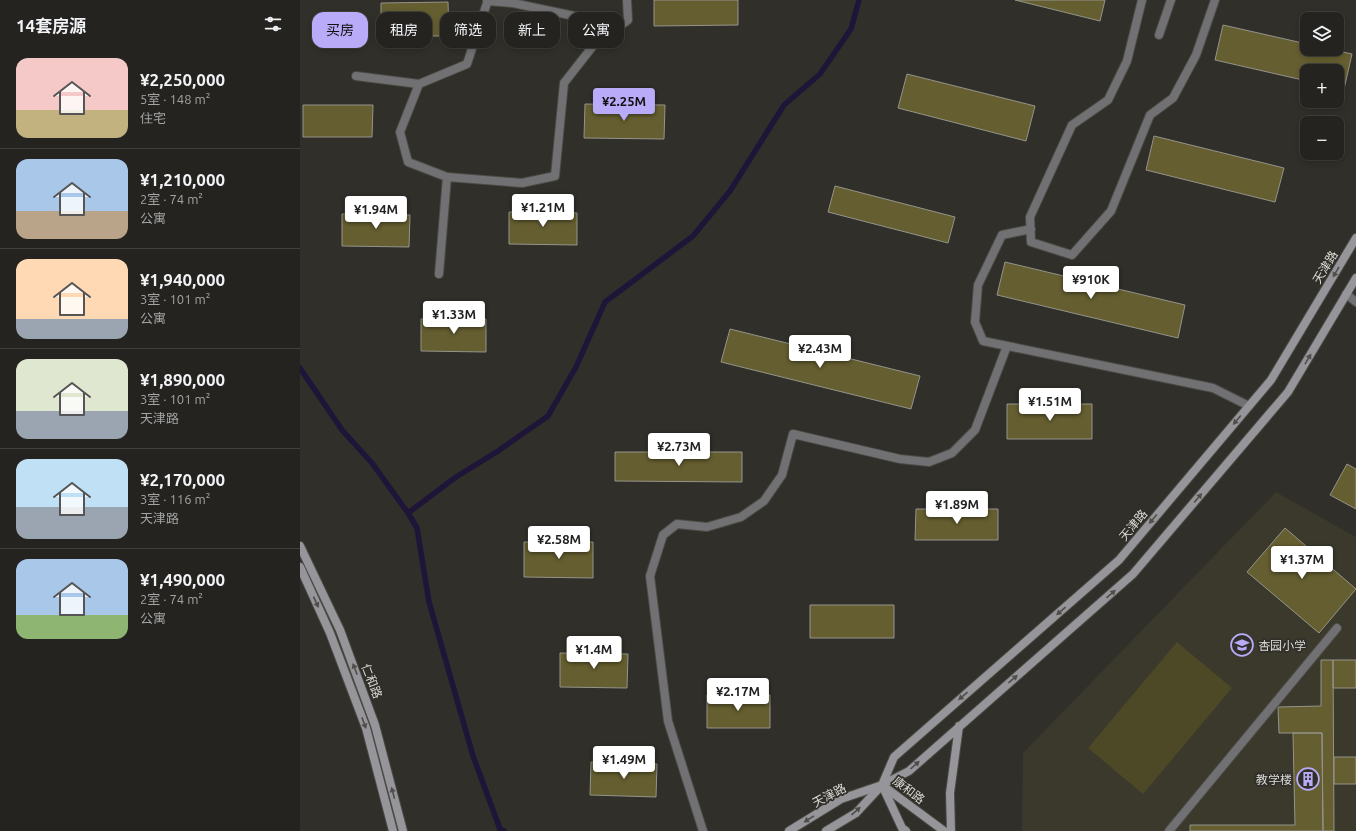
<!DOCTYPE html>
<html lang="zh">
<head>
<meta charset="utf-8">
<style>
	:root { --surface:#24231f; --page:#2c2b28; --text:#f1f3f6; --muted:#a3a4a4; --line:#41403d; --accent:#b9abf7 }
	body { margin:0; font-family:Ubuntu,"Noto Sans SC",sans-serif; background:var(--page); color:var(--text); height:100vh; display:flex; flex-direction:column; font-size:15px; white-space:nowrap }
	* { box-sizing:border-box; margin:0 }
	p { font-size:13px; color:var(--muted) }
	.icon { flex:none; width:22px; height:22px; fill:none; stroke:currentColor; stroke-width:2; stroke-linecap:round; stroke-linejoin:round }
	.map { position:relative; flex:1; overflow:hidden }
	.details { display:flex; flex-direction:column; background:var(--surface); width:300px }
	.details>* { flex:none }
	.banner { position:absolute; left:12px; top:12px; width:380px; height:36px; display:flex; gap:8px }
	.buttons { position:absolute; left:1000px; top:12px; display:grid; gap:8px }
	.buttons a { display:grid; place-items:center; width:44px; height:44px; border-radius:8px; background:var(--surface); box-shadow:0 2px 6px #0003,0 0 0 1px var(--line); font-size:20px }
	.price { position:absolute; translate:-50% -34px; padding:0 9px; border-radius:4px; background:#fff; color:#222; font-size:13px; line-height:26px; filter:drop-shadow(0 1px 2px #0008) }
	.price::after { content:''; position:absolute; left:50%; top:24px; width:12px; height:9px; margin-left:-6px; background:inherit; clip-path:polygon(0 0,100% 0,50% 100%) }
	.price.current { background:var(--accent); color:#111 }
	ul { padding:0; list-style:none }
	li { display:flex; align-items:center; gap:12px; height:100px; padding:0 16px }
	li+li { border-top:1px solid var(--line) }
	li span { display:grid; place-items:center; flex:none; width:112px; height:80px; border-radius:12px; color:#555 }
	li>.icon { margin-inline-start:auto }
	span .icon { width:48px; height:48px; fill:#fffc; stroke-width:1 }
	li b { font-size:17px }
	h2 { display:flex; justify-content:space-between; align-items:center; height:48px; padding:0 16px; font-size:17px }
	.chip { padding:0 14px; border-radius:12px; background:var(--surface); box-shadow:0 2px 6px #0003,0 0 0 1px var(--line); font-size:14px; line-height:36px }
	.chip.current { background:var(--accent); color:#111 }
	main { display:flex; flex:1; min-height:0 }
	.map>svg:first-child { display:block }
</style>
</head>
<body>
<main>
<section class="details">
<h2>14套房源<svg class="icon" aria-label="filters" viewBox="0 0 24 24"><path d="M4 7h16M4 17h16"/><circle cx="9" cy="7" r="2"/><circle cx="15" cy="17" r="2"/></svg></h2>
<ul>
<li><span style="background:linear-gradient(#f6c9c9 65%,#c2b280 0)"><svg class="icon" aria-label="home" viewBox="0 0 24 24"><path d="M3 11l9-7 9 7M6 9v11h12V9"/></svg></span><div><b>¥2,250,000</b><p>5室 · 148 m²</p><p>住宅</p></div></li>
<li><span style="background:linear-gradient(#a9c7e8 65%,#b9a48a 0)"><svg class="icon" aria-label="home" viewBox="0 0 24 24"><path d="M3 11l9-7 9 7M6 9v11h12V9"/></svg></span><div><b>¥1,210,000</b><p>2室 · 74 m²</p><p>公寓</p></div></li>
<li><span style="background:linear-gradient(#ffd9b3 75%,#9aa5b1 0)"><svg class="icon" aria-label="home" viewBox="0 0 24 24"><path d="M3 11l9-7 9 7M6 9v11h12V9"/></svg></span><div><b>¥1,940,000</b><p>3室 · 101 m²</p><p>公寓</p></div></li>
<li><span style="background:linear-gradient(#dfe7d0 65%,#9aa5b1 0)"><svg class="icon" aria-label="home" viewBox="0 0 24 24"><path d="M3 11l9-7 9 7M6 9v11h12V9"/></svg></span><div><b>¥1,890,000</b><p>3室 · 101 m²</p><p>天津路</p></div></li>
<li><span style="background:linear-gradient(#bfe0f5 60%,#9aa5b1 0)"><svg class="icon" aria-label="home" viewBox="0 0 24 24"><path d="M3 11l9-7 9 7M6 9v11h12V9"/></svg></span><div><b>¥2,170,000</b><p>3室 · 116 m²</p><p>天津路</p></div></li>
<li><span style="background:linear-gradient(#a9c7e8 70%,#8fb573 0)"><svg class="icon" aria-label="home" viewBox="0 0 24 24"><path d="M3 11l9-7 9 7M6 9v11h12V9"/></svg></span><div><b>¥1,490,000</b><p>2室 · 74 m²</p><p>公寓</p></div></li>
</ul>
</section>
<div class="map">
<svg width="1056" height="831" viewBox="0 0 1056 831">
	<rect width="100%" height="100%" fill="#302f29"/>
	<path fill="#3a392c" d="M976,492l80,45v294h-334l1,-78z"/>
	<path fill="#4d4826" d="M877,642l55,46 -89,106 -55,-46z"/>
	<g fill="none" stroke-linecap="round" stroke-linejoin="round">
		<path stroke="#1e1539" stroke-width="5.5" d="M0,368l42,62 30,33 36,50 9,15 12,74 44,154 27,73 4,2
			M108,513l48,-36 42,-26 50,-35 28,-49 29,-65 88,-66 37,-45 54,-86 36,-31 31,-45 8,-29"/>
	</g>
	<path fill="#655e30" stroke="#95948c" d="M354,0h84v25l-84,1z
		M715,0h90l-5,21z
		M148,2l1,34h-68v-33z
		M923,25l84,19v5h22l23,5 -8,35 -7,-1v-17h-30v10l-92,-21z
		M607,74l128,32 -9,35 -128,-33z
		M285,104l80,1 -1,34 -80,-1z
		M3,105h70l-1,32h-69z
		M854,136l130,32 -9,34 -129,-32z
		M535,186l120,31 -7,26 -120,-31z
		M209,212l68,1v32l-68,-1z
		M42,214l68,1 -1,32 -67,-1z
		M705,262l180,43 -7,33 -181,-43z
		M121,319h65v33l-65,-1z
		M430,329l190,47 -9,33 -190,-47z
		M707,404h85v35h-85z
		M315,452h127v30l-127,-1z
		M1047,464l9,5v40l-26,-14z
		M616,509h82v31h-83z
		M985,528l71,61 -37,44 -72,-61z
		M224,542h69v36l-69,-1z
		M510,605h84v33h-84z
		M260,653l68,1 -1,34 -67,-1z
		M1021,660h12l1,171h-11l-1,-98h-43l-1,-26 43,-1z
		M1033,660h23v28h-23z
		M407,695h63v33h-63z
		M993,733h29l1,98h-133v-6h105z
		M1034,757h22v27h-22z
		M291,762l66,2 -1,33 -66,-2z"/>
	<g fill="none" stroke-linecap="round" stroke-linejoin="round">
		<g stroke="#4b4a45" stroke-width="10">
			<path id="lane" d="M187,1l26,2 80,17
				M859,35l12,-35
				M56,76l63,8
				M139,274l8,-97
				M869,831l168,-203"/>
		</g>
		<g stroke="#4b4a45" stroke-width="10">
			<path id="street" d="M188,0l-21,64 -48,20 -19,48 8,30 39,15 75,6 33,-7 9,-93 29,-37 35,-26 -1,-20
				M842,0l-15,61 -19,39 -36,25 -42,92 1,25 41,13 39,-44 39,-96 23,-17 23,-43 19,-55
				M731,229l-29,6 -24,50 -3,37 8,19 230,47 36,18
				M1046,294l10,8
				M403,831l-35,-110 -18,-145 13,-41 14,-11 30,3 34,-10 23,-16 18,-26 11,-41 107,25 29,3 23,-9 23,-23 32,-84"/>
		</g>
		<g stroke="#4b4a45" stroke-width="10">
			<path id="secondary" d="M0,546l40,84 35,95 28,106
				M0,567l30,66 36,95 27,103
				M582,785l62,46
				M582,785l20,43 4,3
				M489,831l52,-32 41,-14 27,-14 224,-197 155,-182 68,-114
				M526,831l30,-18 26,-28 12,-28 225,-197 152,-180 85,-142
				M651,831l-1,-38 9,-67"/>
		</g>
		<use href="#lane" stroke="#717174" stroke-width="8"/>
		<use href="#street" stroke="#717174" stroke-width="8"/>
		<use href="#secondary" stroke="#96959a" stroke-width="8"/>
	</g>
	<defs><path id="oneway-solid" d="M-6-.8H1V-3.2L6.5 0L1 3.2V.8H-6Z"/></defs>
	<g fill="#4f4e4b">
		<use href="#oneway-solid" transform="translate(1036 272) rotate(121)"/>
		<use href="#oneway-solid" transform="translate(1008 359) rotate(-59)"/>
		<use href="#oneway-solid" transform="translate(937 420) rotate(130)"/>
		<use href="#oneway-solid" transform="translate(898 498) rotate(-50)"/>
		<use href="#oneway-solid" transform="translate(853 519) rotate(130)"/>
		<use href="#oneway-solid" transform="translate(811 594) rotate(-41)"/>
		<use href="#oneway-solid" transform="translate(16 602) rotate(65)"/>
		<use href="#oneway-solid" transform="translate(761 611) rotate(139)"/>
		<use href="#oneway-solid" transform="translate(55 669) rotate(-111)"/>
		<use href="#oneway-solid" transform="translate(713 679) rotate(-41)"/>
		<use href="#oneway-solid" transform="translate(663 696) rotate(139)"/>
		<use href="#oneway-solid" transform="translate(64 723) rotate(70)"/>
		<use href="#oneway-solid" transform="translate(615 765) rotate(-42)"/>
		<use href="#oneway-solid" transform="translate(93 793) rotate(-105)"/>
		<use href="#oneway-solid" transform="translate(556 811) rotate(-41)"/>
		<use href="#oneway-solid" transform="translate(509 819) rotate(148)"/>
	</g>
	<defs>
		<g id="school-ring" transform="scale(1.15)"><circle r="9.5" fill="#302f29" stroke="#b9abf7" stroke-width="1.5"/><path d="M0-5L7-2L0 1L-7-2ZM-4 1L0 2.5L4 1V4Q0 6-4 4Z" fill="#b9abf7"/></g>
		<g id="building-ring" transform="scale(1.15)"><circle r="9.5" fill="#302f29" stroke="#b9abf7" stroke-width="1.5"/><path d="M-4-6H4V6H1V3H-1V6H-4ZM-2.5-4.3h1.7v1.8h-1.7ZM.8-4.3h1.7v1.8H.8ZM-2.5-1h1.7V.8h-1.7ZM.8-1h1.7V.8H.8Z" fill="#b9abf7"/></g>
	</defs>
	<g fill-rule="evenodd">
		<use href="#school-ring" x="942" y="645"/>
		<use href="#building-ring" x="1008" y="779"/>
	</g>
	<g text-anchor="middle" dominant-baseline="central" stroke-width="3.5" stroke-linejoin="round" paint-order="stroke">
		<g font-size="12" fill="#dbdad6" stroke="#302f29">
			<text transform="translate(1025 267) rotate(-59)">天津路</text>
			<text transform="translate(833 525) rotate(-50)">天津路</text>
			<text transform="translate(72 681) rotate(69)">仁和路</text>
			<text transform="translate(609 790) rotate(37)">康和路</text>
			<text transform="translate(529 795) rotate(-28)">天津路</text>
		</g>
		<g font-size="12" fill="#dbdad6" stroke="#302f29" text-anchor="start">
			<text x="958" y="645">杏园小学</text>
			<text x="992" y="779" text-anchor="end">教学楼</text>
		</g>
	</g>
</svg>
<div class="buttons">
<a><svg class="icon" aria-label="layers" viewBox="0 0 24 24"><path d="M12 4l9 5-9 5-9-5zM3 14l9 5 9-5"/></svg></a>
<a>+</a>
<a>−</a>
</div>
<b class="price current" style="left:324px;top:122px">¥2.25M</b>
<b class="price" style="left:243px;top:228px">¥1.21M</b>
<b class="price" style="left:76px;top:230px">¥1.94M</b>
<b class="price" style="left:791px;top:300px">¥910K</b>
<b class="price" style="left:154px;top:335px">¥1.33M</b>
<b class="price" style="left:520px;top:369px">¥2.43M</b>
<b class="price" style="left:750px;top:422px">¥1.51M</b>
<b class="price" style="left:379px;top:467px">¥2.73M</b>
<b class="price" style="left:657px;top:525px">¥1.89M</b>
<b class="price" style="left:259px;top:560px">¥2.58M</b>
<b class="price" style="left:1002px;top:580px">¥1.37M</b>
<b class="price" style="left:294px;top:670px">¥1.4M</b>
<b class="price" style="left:438px;top:712px">¥2.17M</b>
<b class="price" style="left:324px;top:780px">¥1.49M</b>
<div class="banner">
<a class="chip current">买房</a>
<a class="chip">租房</a>
<a class="chip">筛选</a>
<a class="chip">新上</a>
<a class="chip">公寓</a>
</div>
</div>
</main>
</body>
</html>
